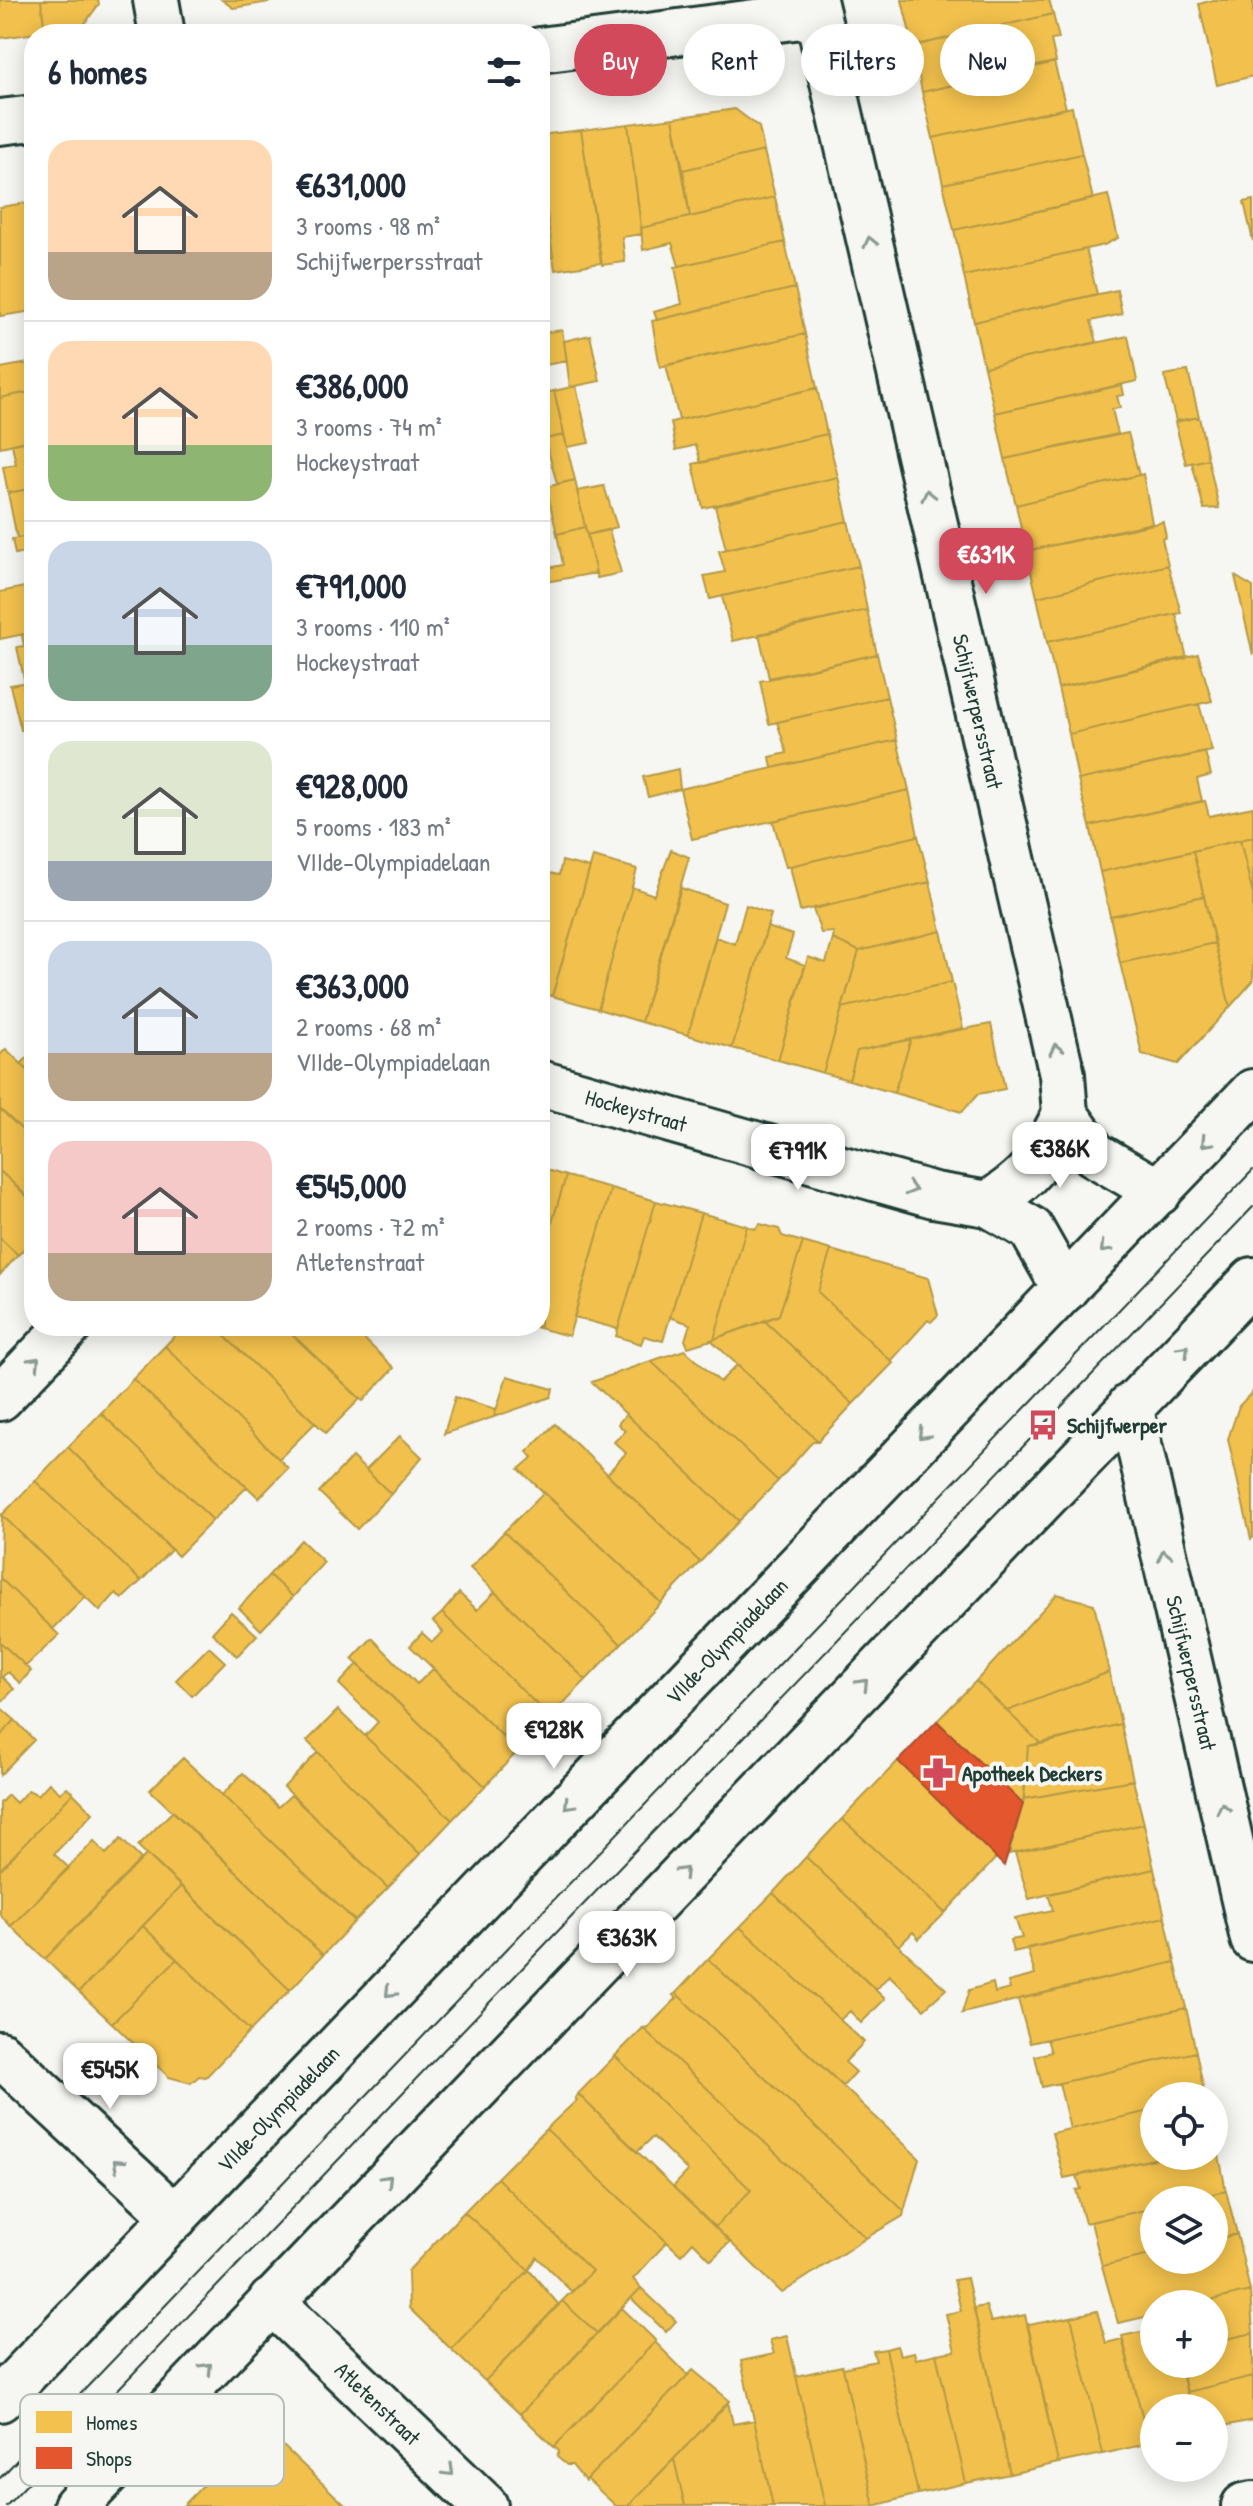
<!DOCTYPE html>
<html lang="en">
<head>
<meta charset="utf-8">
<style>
	:root { --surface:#fff; --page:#f2f2f3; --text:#1f2937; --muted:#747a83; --line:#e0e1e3; --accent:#d1495b }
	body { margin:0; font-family:"Patrick Hand",sans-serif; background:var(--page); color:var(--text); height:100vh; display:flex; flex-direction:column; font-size:30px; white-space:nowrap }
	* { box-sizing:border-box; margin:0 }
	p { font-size:26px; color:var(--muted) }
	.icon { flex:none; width:44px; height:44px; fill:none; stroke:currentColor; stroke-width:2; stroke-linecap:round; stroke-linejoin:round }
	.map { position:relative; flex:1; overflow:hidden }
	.details { position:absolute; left:24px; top:24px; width:526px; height:1312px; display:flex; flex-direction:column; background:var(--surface); border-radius:32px; box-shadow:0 4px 20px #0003 }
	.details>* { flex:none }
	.hud { position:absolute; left:574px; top:24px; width:558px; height:72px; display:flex; gap:16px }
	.buttons { position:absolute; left:1140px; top:2082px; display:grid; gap:16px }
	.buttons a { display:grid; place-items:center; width:88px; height:88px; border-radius:50%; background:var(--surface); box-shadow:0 4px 20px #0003; font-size:40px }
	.price { position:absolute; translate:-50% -68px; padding:0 18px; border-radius:16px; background:#fff; color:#222; font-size:26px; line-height:52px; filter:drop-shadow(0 2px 4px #0008) }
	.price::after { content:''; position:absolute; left:50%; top:48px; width:24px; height:18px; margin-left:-12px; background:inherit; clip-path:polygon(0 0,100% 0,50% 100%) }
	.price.selected { background:var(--accent); color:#fff }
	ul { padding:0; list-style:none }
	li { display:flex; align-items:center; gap:24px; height:200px; padding:0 24px }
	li+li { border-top:2px solid var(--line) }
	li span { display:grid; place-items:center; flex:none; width:224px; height:160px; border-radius:24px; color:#555 }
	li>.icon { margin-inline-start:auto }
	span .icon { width:96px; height:96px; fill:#fffc; stroke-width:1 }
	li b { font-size:34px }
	h2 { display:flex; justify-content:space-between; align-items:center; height:96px; padding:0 24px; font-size:34px }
	.chip { padding:0 28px; border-radius:36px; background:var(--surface); box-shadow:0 4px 20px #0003; font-size:28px; line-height:72px }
	.chip.selected { background:var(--accent); color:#fff }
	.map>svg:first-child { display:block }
</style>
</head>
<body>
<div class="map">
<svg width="1253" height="2506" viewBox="0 0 1253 2506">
	<rect width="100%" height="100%" fill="#f6f6f2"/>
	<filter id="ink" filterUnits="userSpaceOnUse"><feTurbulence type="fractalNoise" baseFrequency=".0125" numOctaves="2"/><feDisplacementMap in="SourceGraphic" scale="16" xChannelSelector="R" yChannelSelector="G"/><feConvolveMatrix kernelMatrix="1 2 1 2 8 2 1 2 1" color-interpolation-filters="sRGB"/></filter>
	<g filter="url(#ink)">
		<path fill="#f2c14e" stroke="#b39946" stroke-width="2" d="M0,0h41l4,32 -45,6z
			M41,0h57l1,4 -17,23 -37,5z
			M222,0h48v2l-37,6z
			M902,0h147l4,14 -140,32z
			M1213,0h40v76l-36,9 -18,-81z
			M1053,14l6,25 -8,1 5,22 -134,30 -9,-46z
			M1054,62l12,46 -133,30 -11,-46z
			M1072,107l10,47 -139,30 -10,-46z
			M735,109l24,18 5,24 -81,19 -10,-52z
			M673,118l17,99 -49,11 -13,-104z
			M628,124l14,110 -20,3 3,25 -23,3 -21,-135z
			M581,130l20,133 -46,7 -15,-107v-28z
			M764,151l11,46 -85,20 -7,-47z
			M1082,154l11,45 -139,31 -11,-46z
			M540,163l13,94 -13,3z
			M1108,195l10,43 -14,7 -140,31 -10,-46z
			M775,197l10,45 -106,24 -7,-23 -29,7 -2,-22z
			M1253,200v41l-9,-39z
			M34,202v60l-8,-59z
			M26,203l8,59v49l-34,5v-109z
			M785,242l10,46 -138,32 -3,-8 28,-8 -7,-37z
			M1086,249l11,45 -123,28 -10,-46z
			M795,288l10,46 -145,33 -8,-46z
			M1117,290l5,24 -31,7 6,21 -113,25 -10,-45z
			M562,330l5,31 -22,4 -2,-10 -3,1v-23z
			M805,334l12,54 -138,32 -13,-55z
			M590,335l10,46 -30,6 -6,-46z
			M1128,336l9,45 -142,32 -11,-46z
			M34,362v29l-34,7v-30z
			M1188,371l11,46 -23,4 -12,-46z
			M1122,385l2,10 -7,1 3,12 -8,1 6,25 -113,25 -10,-46z
			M576,386l13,57 -22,4 -13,-56z
			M817,388l10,46 -126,29 -5,-18 -20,5 -5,-28z
			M34,391v49l-34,7v-49z
			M554,391l10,44 -19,4 -5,-45z
			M1199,417l9,42 -22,5 -11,-42z
			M1128,433l11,42 -123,30 -11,-46z
			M827,434l11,43 -135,31 -10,-44z
			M564,435l11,45 -18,4 -12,-45z
			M34,440v48l-26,5 -5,-26 13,-3 -4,-20z
			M1208,459l11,49 -15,1 -12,-46z
			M1143,474l9,49 -126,28 -10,-46z
			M838,477l10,44 -122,28 -11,-43z
			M575,480l10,47 -28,7 -11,-47z
			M604,486l13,41 -30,8 -10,-44z
			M34,488v47l-17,3 -9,-45z
			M848,521l11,45 -149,33 -6,-23 21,-4 -6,-21z
			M1163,522l3,15 -4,2 6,26 -131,32 -11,-46z
			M585,527l11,46 -51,9 -3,-13 21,-4 -6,-31z
			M609,530l12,43 -24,5 -10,-43z
			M34,535v50l-3,1 -5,-34 -11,2 -3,-15z
			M1168,565l13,48 -134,29 -10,-45z
			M859,566l8,44 -134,31 -11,-45z
			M1235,576l18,11v68z
			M34,585v47l-34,7v-47z
			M867,610l10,44 -108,24 -10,-44z
			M1176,614l11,44 -129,30 -11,-46z
			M34,632v49l-9,2 -8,-36 7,-1 -2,-11z
			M877,654l10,43 -118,27 -9,-43z
			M1198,654l14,47 -143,33 -11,-46z
			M34,681v47l-13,2 -11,-45z
			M887,697l10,43 -125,28 -2,-11 17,-4 -10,-31z
			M1199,704l13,47 -134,29 -9,-46z
			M897,740l12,50 -217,49 -12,-50z
			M1205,752l6,23 -14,4 5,22 -112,25 -12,-46z
			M678,769l2,20 -32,8 -5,-20z
			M909,790l9,46 -132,31 -13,-46z
			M1205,801l4,15 44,-9v30l-153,35 -10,-46z
			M918,836l12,46 -130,29 -10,-45z
			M1253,837v58l-13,-55z
			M1240,840l13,55v86l-23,26 -37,-156z
			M671,850l18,7 -48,165 -43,-13 34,-122 22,8z
			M1193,851l11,45 -94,20 -10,-44z
			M593,857l44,12 -39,140 -46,-13z
			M562,861l28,7 -38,128 -12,-3v-122l19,4z
			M930,882l11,49 -82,20 -26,-12 1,-7 -13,1 -8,-24z
			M681,888l44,15 -37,132 -47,-13z
			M1204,896l11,47 -95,20 -10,-47z
			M746,905l25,9 -39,134 -44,-13 28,-98 19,7z
			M767,927l26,8 -7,23 19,7 -27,95 -46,-12z
			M941,931l11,51 -110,26 17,-57z
			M833,939l26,12 -36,122 -45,-13 30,-103 18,6z
			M1215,943l15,64 -52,57 -36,-10 -22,-91z
			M952,982l11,46 -106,23 -8,29 -26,-7 19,-65z
			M991,1024l14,65 -27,5 -16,18 -68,-19 17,-54z
			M911,1039l-17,54 -45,-13 8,-29z
			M6,1049l28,27v65l-34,-32v-54z
			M34,1051v25l-13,-12z
			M0,1109l34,32v62l-34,-32z
			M540,1168l26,8 -26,87z
			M0,1171l34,32v36l-16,16 -18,-17z
			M566,1176l45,12 -42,148 -38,-10h9v-63z
			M611,1188l45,13 -38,128 -44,-12z
			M656,1201l45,12 -38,128 -19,-5 -3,8 -25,-8z
			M701,1213l46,13 -33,113 -26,8 -3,-7 5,-16 -20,-7z
			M760,1224l19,5 3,7 21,6 -24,73 -65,24 33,-113 8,3z
			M0,1238l18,17 -18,20z
			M803,1242l28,8 -13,42 75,71 -40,41 -88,-83 14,-6z
			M831,1250l97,28 10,37 -7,7 -3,-2 -37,41 -73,-69z
			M765,1321l88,83 -35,37 -107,-101z
			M184,1326h30l101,97 -36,36 -114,-113z
			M214,1326h69l77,73 -34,34z
			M283,1326h68l43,42 -31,33z
			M165,1346l123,122 -29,30 -126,-119z
			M685,1350l35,32 17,-17 81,76h-5l-35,40 -127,-120z
			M651,1361l127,120 -39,40 -147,-139z
			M507,1376l46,13 -2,8 -57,20z
			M133,1379l114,108 -34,33 -112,-107z
			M1253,1391v147l-2,1 -23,-100 11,-33z
			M455,1397l41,12 -2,8 -50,17z
			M101,1413l112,107 -35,36 -110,-109z
			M626,1414l113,107 -39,41 -93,-88 19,-21 -12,-11 11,-11 -7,-7z
			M555,1424l145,138 -39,41 -142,-134 14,-12 -6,-5z
			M400,1436l22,21 -31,37 -25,-24z
			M68,1447l103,103 -30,31 -106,-100z
			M352,1457l39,37 -34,35 -38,-37z
			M35,1481l106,100 -19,18 -6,-6 -16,18 -98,-96z
			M544,1492l117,111 -40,41 -117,-112z
			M2,1515l83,82 -32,32 -53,-51z
			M504,1532l117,112 -35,36 -116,-112z
			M301,1540l23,22 -31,35 -24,-22z
			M269,1575l24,22 -32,33 -22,-22z
			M0,1578l59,57 -33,31 -26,-24z
			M495,1592l91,88 -36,37 -108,-104 17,-20 18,17z
			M1057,1594l37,10 15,68 -102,39 -31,-30z
			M231,1612l26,23 -20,21 -25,-23z
			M442,1613l108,104 -32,34 -108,-105 12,-13 10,9 11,-10 -10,-11z
			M372,1638l45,46 16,-15 85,82 -33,35 -133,-127z
			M0,1642l31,29 -11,12 -12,-11 -6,5 12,12 -14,15z
			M209,1647l16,15 -33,34 -16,-16z
			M358,1664l127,122 -33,34 -87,-84 13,-14 -39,-38z
			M1109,1672l12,52 -80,20 -34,-33z
			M976,1681l65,63 -13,2 -5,58 -86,-83z
			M0,1707l15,13 -15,16z
			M338,1710l114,110 -32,34 -113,-113z
			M15,1720l19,20 -34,35v-39z
			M1121,1724l12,56 -109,19 4,-53z
			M318,1752l102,102 -32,34 -104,-101z
			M183,1758l172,163 -32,34 -173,-165z
			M898,1761l98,97 -51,55 -103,-94z
			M243,1773l35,34 13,-12 97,93 -33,33 -133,-126z
			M1133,1780l11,44 -135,30 15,-55z
			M49,1783l11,10 7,-6 6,6 -73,77v-67l8,-8 8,8 12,-13 10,5z
			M73,1793l20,20 -39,41 15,14 -58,58 -11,-11v-45z
			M173,1811l150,144 -33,35 -152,-144z
			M842,1819l103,94 -26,26 -6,-7 -14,14 -93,-89z
			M1144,1824l10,45 -125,30 -14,-46z
			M121,1839l20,20 -96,100 -34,-33 83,-85 12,13z
			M147,1854l34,32 -102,106 -34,-33z
			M806,1857l93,89 47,43 -22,20 -35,-34 -13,15 -103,-97z
			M1154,1869l11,48 -152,35 -3,-12 12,-2 -7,-20 38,-8 -5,-16z
			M181,1886l109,104 -40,41 -107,-105z
			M773,1893l112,106 -24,24 -11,-12 -10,9 -100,-93z
			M1165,1917l10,45 -213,51 7,-23 24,-7 2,10 15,-4 -2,-7 27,-7 -8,-27z
			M143,1926l34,33 -65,64 -33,-31z
			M740,1927l124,115 -19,20 11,10 -13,14 -135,-127z
			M177,1959l73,72 -44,46 -7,-1 -8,7 -22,-6 -57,-54z
			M708,1959l211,199 -15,53 -228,-218z
			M1175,1962l11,46 -156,35 -12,-44z
			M676,1993l228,218 -1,5 -37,22 -223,-210 5,-1 29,-29 -4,-3z
			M1186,2008l10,44 -154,35 -7,-31 16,-4 -4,-13z
			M643,2028l223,210 -84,55 -67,-66 36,-37 -136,-134z
			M1196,2052l9,44h-51v14l-84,19 -11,-46z
			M615,2056l136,134 -36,37 -42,-40 15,-16 -35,-34 -16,15 -59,-58z
			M578,2094l152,148 -19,18 -18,-18 -12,13 -135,-126 31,-29 -2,-2z
			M1154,2110v46h14l-104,22 -12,-45z
			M546,2129l121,113 -34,37 8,9 -44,45 -35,-32 30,-30 -95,-93z
			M1217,2145l9,46 -39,9h-33v8l-69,15 -9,-33 5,-1 -4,-13 91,-20h46z
			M497,2178l95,93 -20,21 -35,-35 -8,13 -65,-58z
			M1226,2191l11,43 -23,6v-40h-27z
			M1154,2208v46l-52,12 -11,-44z
			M464,2212l65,58 -78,79 -42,-41 -1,-37z
			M1237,2234l13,57 -53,13h-43v11l-36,8 -16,-57 52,-12v6h60v-20z
			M529,2270l30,35 -74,76 -34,-32z
			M967,2278l43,196 -44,9 -30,-129 19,-3 -9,-37 15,-3 -7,-31z
			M641,2288l35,33 -10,11 -35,-34z
			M1250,2291l3,42 -39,9v-38h-17z
			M562,2301l35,32 -77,81 -35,-33z
			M986,2306l5,16 34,-7 33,148 -48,11 -36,-166z
			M622,2308l34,33 -102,106 -34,-33z
			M1097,2311l9,32 16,-4 27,104 -46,11 -32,-137z
			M1071,2317l32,137 -45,9 -30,-138z
			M1154,2329v35h26l10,44h-36v34l-5,1 -27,-107z
			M1253,2333v43l-66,16 -7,-28h34v-22z
			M787,2336l9,40 29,130h-52l-32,-145 33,-7 -4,-14z
			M655,2342l33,33 -103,106 -13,-16h-5l-10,-8 2,-6 -5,-4z
			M897,2346l3,9 14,-3 2,7 20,-5 30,129 -48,11 -32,-145z
			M886,2349l32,145 -44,12 -31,-138 33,-7 -3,-10z
			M842,2366l1,2 31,138h-49l-29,-130z
			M693,2370l37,31 -102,105h-12l-29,-27z
			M1253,2376v44l-39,8v-20h-24l-3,-16z
			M728,2402l5,22 21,-4 19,86h-88l-11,-47z
			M243,2444h38l65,62h-163z
			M674,2459l11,47h-57z"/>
		<path fill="#e4572e" stroke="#a94f30" stroke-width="2" d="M937,1721l86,83 -19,62 -106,-105z"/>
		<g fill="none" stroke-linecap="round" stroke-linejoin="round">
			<g stroke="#1f3d34" stroke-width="50">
				<g id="minor">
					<path d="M156,0l6,34"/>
					<path id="s1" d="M814,0l248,1075 3,39 29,40 65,38"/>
					<path d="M540,50l277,-36"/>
					<path d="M0,122l34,-4"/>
					<path id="s2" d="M540,1083l394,112 54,9 43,25 34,60"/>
					<path d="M988,1204c44,-28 54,-44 77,-90"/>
					<path d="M0,1398l69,-72"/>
					<path id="s3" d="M1130,1406l123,533"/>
					<path d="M0,2054l175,163"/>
					<path id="s4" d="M271,2301l214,205"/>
					<path d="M1244,2506l9,-2"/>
				</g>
			</g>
			<g stroke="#1f3d34" stroke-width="50">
				<g id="major">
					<path id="s5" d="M0,2399l1253,-1307"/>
					<path d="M76,2506l1177,-1226"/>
				</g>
			</g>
			<use href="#minor" stroke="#f6f6f2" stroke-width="44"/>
			<use href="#major" stroke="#f6f6f2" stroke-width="44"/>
			<path stroke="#1f3d34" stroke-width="2" d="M0,2478l1253,-1308
				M6,2506l1247,-1299"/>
		</g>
		<defs><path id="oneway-chevron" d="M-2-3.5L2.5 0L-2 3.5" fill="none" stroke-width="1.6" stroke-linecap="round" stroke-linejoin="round" transform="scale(2)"/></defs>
		<g stroke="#8a9a93">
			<use href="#oneway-chevron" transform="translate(870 242) rotate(-103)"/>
			<use href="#oneway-chevron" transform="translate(928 495) rotate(-103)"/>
			<use href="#oneway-chevron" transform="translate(1056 1049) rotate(-103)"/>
			<use href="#oneway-chevron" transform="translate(1206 1142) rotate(134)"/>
			<use href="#oneway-chevron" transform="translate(911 1189) rotate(16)"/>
			<use href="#oneway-chevron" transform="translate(1105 1248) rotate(134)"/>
			<use href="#oneway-chevron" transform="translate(1184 1350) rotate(-46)"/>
			<use href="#oneway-chevron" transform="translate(35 1362) rotate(-46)"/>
			<use href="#oneway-chevron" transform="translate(923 1434) rotate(134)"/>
			<use href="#oneway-chevron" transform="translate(1164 1555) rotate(-103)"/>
			<use href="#oneway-chevron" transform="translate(863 1684) rotate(-46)"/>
			<use href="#oneway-chevron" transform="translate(569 1804) rotate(134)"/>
			<use href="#oneway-chevron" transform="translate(1223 1808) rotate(-103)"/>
			<use href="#oneway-chevron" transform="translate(683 1872) rotate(-46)"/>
			<use href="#oneway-chevron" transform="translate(390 1992) rotate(134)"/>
			<use href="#oneway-chevron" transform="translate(118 2164) rotate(-137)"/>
			<use href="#oneway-chevron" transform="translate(387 2180) rotate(-46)"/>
			<use href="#oneway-chevron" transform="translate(207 2368) rotate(-46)"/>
			<use href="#oneway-chevron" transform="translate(449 2471) rotate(44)"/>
		</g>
	</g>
	<defs>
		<g id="bus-bare" transform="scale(2.4)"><path d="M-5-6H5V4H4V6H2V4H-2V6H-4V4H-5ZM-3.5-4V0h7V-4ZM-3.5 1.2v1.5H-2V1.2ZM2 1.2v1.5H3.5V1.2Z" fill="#d1495b" stroke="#f6f6f2" stroke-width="2.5" paint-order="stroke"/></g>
		<g id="pharmacy-bare" transform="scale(2.4)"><path d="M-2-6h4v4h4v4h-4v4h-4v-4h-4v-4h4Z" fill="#d1495b" stroke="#f6f6f2" stroke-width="2.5" paint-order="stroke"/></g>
	</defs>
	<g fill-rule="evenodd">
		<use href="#bus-bare" x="1043" y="1425"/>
		<use href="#pharmacy-bare" x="938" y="1773"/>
	</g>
	<g text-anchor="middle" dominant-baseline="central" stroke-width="8" stroke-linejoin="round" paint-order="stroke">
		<g font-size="22" fill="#1f3d34" stroke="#f6f6f2">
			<text stroke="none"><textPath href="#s1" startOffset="730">Schijfwerpersstraat</textPath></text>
			<text stroke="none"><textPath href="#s2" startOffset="100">Hockeystraat</textPath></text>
			<text stroke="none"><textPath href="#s5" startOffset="1050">VIIde-Olympiadelaan</textPath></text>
			<text stroke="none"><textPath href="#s3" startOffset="274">Schijfwerpersstraat</textPath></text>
			<text stroke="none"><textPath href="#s5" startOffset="402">VIIde-Olympiadelaan</textPath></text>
			<text stroke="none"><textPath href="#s4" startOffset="148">Atletenstraat</textPath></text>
		</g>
		<g font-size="22" font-weight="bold" fill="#1f3d34" stroke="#f6f6f2" text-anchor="start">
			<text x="1067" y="1425">Schijfwerper</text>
			<text x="962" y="1773">Apotheek Deckers</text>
		</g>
	</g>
	<rect x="20" y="2394" width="264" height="92" rx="12" fill="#f6f6f2" stroke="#b6beb9" stroke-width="2"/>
	<rect x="36" y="2411" width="36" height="22" fill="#f2c14e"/>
	<rect x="36" y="2447" width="36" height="22" fill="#e4572e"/>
	<g font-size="22" fill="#1f3d34">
		<text x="86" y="2430">Homes</text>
		<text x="86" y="2466">Shops</text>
	</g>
</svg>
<div class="buttons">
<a><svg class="icon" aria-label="locate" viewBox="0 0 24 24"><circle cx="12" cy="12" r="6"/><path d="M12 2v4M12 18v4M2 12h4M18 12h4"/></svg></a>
<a><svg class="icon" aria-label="layers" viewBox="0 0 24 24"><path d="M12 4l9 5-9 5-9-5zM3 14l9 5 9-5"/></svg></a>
<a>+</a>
<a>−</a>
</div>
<b class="price selected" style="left:986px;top:596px">€631K</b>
<b class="price" style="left:1060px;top:1190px">€386K</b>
<b class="price" style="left:798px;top:1192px">€791K</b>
<b class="price" style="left:554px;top:1771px">€928K</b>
<b class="price" style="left:627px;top:1979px">€363K</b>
<b class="price" style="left:110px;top:2111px">€545K</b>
<div class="hud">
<a class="chip selected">Buy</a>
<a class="chip">Rent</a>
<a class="chip">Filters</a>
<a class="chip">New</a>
</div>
<section class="details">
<h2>6 homes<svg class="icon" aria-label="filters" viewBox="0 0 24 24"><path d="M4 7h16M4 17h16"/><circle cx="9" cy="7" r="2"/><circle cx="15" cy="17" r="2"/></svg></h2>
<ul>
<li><span style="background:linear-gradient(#ffd9b3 70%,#b9a48a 0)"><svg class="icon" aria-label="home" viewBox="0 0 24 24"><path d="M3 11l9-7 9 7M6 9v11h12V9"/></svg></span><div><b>€631,000</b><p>3 rooms · 98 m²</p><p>Schijfwerpersstraat</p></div></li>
<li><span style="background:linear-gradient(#ffd9b3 65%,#8fb573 0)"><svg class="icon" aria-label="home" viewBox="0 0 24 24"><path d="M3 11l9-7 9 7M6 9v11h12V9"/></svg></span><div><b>€386,000</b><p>3 rooms · 74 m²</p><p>Hockeystraat</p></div></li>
<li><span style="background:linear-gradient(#c9d6e8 65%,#7fa58c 0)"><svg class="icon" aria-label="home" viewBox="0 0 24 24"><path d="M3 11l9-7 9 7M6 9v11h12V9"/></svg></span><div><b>€791,000</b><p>3 rooms · 110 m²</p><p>Hockeystraat</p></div></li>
<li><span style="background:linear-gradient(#dfe7d0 75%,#9aa5b1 0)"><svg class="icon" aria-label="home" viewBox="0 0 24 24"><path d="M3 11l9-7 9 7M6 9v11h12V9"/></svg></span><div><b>€928,000</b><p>5 rooms · 183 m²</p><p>VIIde-Olympiadelaan</p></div></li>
<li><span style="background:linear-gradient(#c9d6e8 70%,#b9a48a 0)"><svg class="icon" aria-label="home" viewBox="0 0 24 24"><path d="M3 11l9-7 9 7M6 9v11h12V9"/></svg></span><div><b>€363,000</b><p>2 rooms · 68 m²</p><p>VIIde-Olympiadelaan</p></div></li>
<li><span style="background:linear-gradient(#f6c9c9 70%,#b9a48a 0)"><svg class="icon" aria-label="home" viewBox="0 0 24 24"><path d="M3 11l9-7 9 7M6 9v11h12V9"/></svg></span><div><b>€545,000</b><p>2 rooms · 72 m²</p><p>Atletenstraat</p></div></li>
</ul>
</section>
</div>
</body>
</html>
